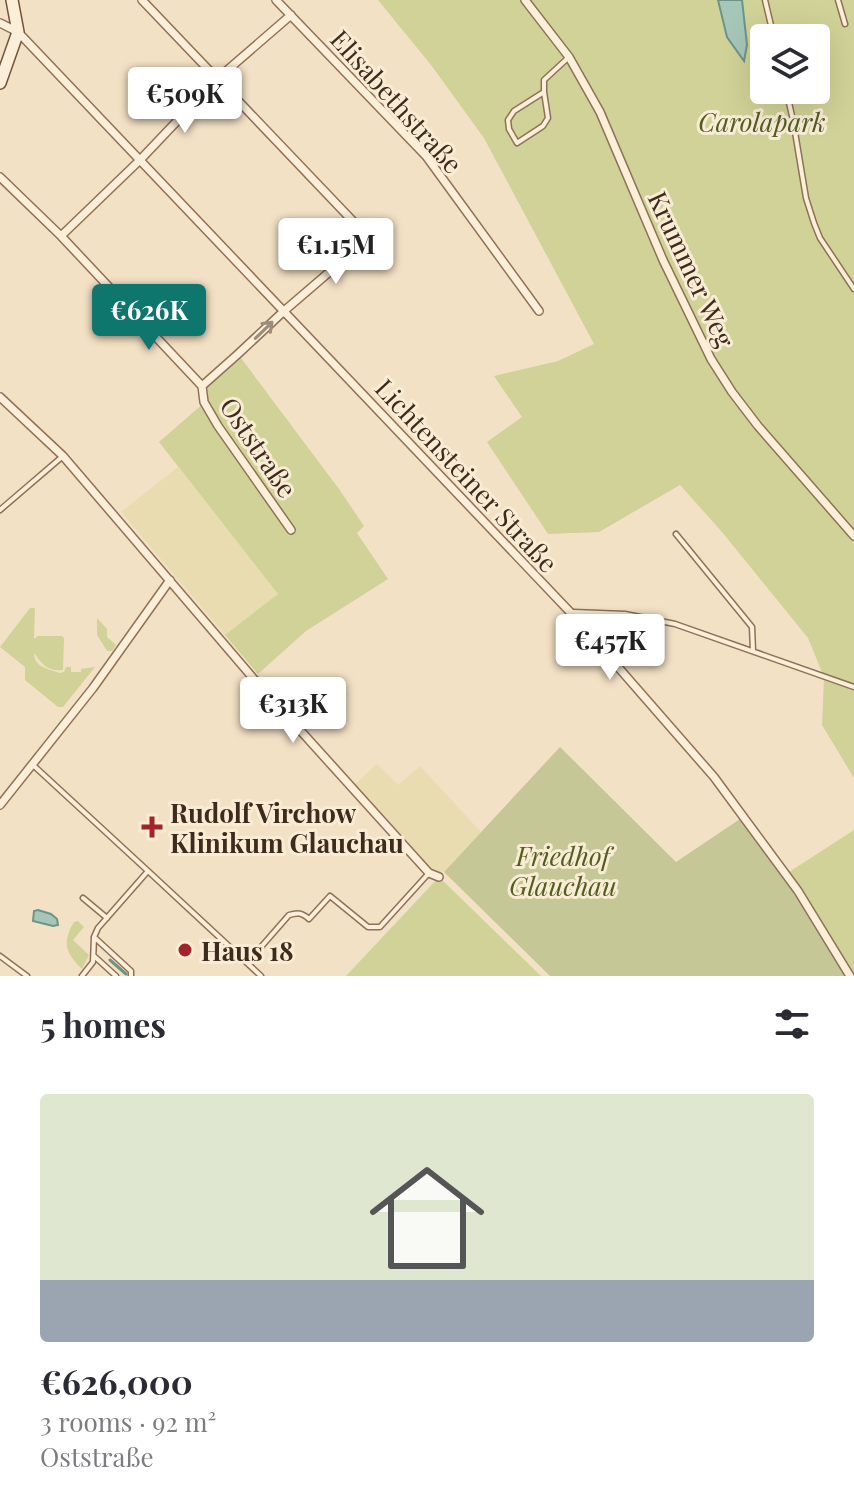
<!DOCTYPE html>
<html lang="en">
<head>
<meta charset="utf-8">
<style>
	:root { --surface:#fff; --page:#f2f2f3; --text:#2b2b33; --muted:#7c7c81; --accent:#0f766e }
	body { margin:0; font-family:"Playfair Display",serif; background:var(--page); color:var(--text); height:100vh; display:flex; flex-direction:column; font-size:30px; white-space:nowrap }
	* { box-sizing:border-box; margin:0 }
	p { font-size:26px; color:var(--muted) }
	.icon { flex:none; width:44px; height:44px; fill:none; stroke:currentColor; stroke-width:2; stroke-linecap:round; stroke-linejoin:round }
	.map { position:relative; height:976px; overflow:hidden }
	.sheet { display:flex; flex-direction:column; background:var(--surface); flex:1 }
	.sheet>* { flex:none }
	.fabs { position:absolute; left:750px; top:24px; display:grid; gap:16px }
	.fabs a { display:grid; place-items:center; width:80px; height:80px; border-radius:8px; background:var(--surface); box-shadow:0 8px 32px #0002; font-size:40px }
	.price { position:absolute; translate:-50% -68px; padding:0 18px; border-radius:8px; background:#fff; color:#222; font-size:26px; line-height:52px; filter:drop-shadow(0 2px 4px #0008) }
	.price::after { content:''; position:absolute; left:50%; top:48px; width:24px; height:18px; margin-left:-12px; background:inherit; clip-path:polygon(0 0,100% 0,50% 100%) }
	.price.on { background:var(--accent); color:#fff }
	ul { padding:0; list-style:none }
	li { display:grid; align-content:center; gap:16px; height:424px; padding:0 40px }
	li span { display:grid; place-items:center; height:248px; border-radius:8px; color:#555 }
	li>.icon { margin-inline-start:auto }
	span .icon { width:144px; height:144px; fill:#fffc; stroke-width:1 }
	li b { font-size:34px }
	h2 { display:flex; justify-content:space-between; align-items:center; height:96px; padding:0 40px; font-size:34px }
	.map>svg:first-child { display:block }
</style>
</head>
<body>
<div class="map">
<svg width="854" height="976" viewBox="0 0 854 976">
	<rect width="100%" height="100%" fill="#f3e1c5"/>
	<path fill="#e9dcb1" d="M178,467l101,128 -54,40 -104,-123z
		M377,764l21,21 22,-19 61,66 -42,45 -86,-91z"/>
	<path fill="#d0d297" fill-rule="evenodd" d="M378,0h476v778l-32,-53 2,-48 -16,-39 -86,-106 -42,-47 -81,47 -51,2 -61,-92 35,-25 -28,-41 64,-15 36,-17 -110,-206 -53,-73zM764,38h52v52h-52z
		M238,354l101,135 25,37 -7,7 31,46 -82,52 -48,43 -33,-39 53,-41 -119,-152 45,-39 -2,-17z
		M30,608h5l-1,31 4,-3h24l2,2 -1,32c-16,2 -22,-7 -29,-17 0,14 14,16 26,20l4,-1 2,-5h5v5h10v-3l14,-2 -32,40h-5l-33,-27v-13l-25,-20z
		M97,618l10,11v8l9,8 -4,6h-5l-10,-16z
		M854,830v146h-4l-64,-102z
		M439,877l102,99h-195z
		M78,921l6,6 -11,13 16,15 -7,14c-17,-16 -20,-27 -8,-47z"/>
	<path fill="#c5c797" d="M560,747l116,115 67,-45 55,74 52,85h-300l-106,-104z"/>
	<path fill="#a7c6ba" stroke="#6c9588" stroke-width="2" d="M718,0h24l5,45 -3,16 -17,-24z
		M38,910l13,4 6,5 1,6 -5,1 -20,-5 1,-10z"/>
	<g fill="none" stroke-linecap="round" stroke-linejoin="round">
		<path stroke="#6c9588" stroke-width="3" d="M110,960l16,14"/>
		<g stroke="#907158" stroke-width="7">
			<path id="lane" d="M765,0l9,38
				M838,0l7,24
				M786,90l7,30 13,78 8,25 6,15 34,51
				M544,92l4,26 -5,8 -26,17 -8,-14 -1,-9 6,-9 30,-19v-12l25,-23
				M0,510l63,-54
				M676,534l76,93 1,24
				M573,612l52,2 50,10 179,63
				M33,765l115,106
				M83,898l24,20
				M94,937l37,34v5
				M0,956l27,20
				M94,956l22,20
				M247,963l42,-48c9,-3 13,-2 20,4l21,-23 38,31h12l49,-54
				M82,976l11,-14 1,-25 4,-9 50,-57 113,105"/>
		</g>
		<g stroke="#907158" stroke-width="10">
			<path id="street" d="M142,0l227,238 -85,73 -46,43 -36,32
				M276,0l150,156 113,155
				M525,0l44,57 31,55 63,148 48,99 21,33 26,34 96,110
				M0,23l18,9 552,580 144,165 84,114 52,85
				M0,177l61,59 141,150 2,16 14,24 73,104
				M61,236l79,-76 77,-81 74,-64
				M0,397l63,59 190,222 176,195 10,4
				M0,805l93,-117 77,-108"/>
		</g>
		<g stroke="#72523b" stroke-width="14">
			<path id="secondary" d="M0,83l18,-51 -6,-32"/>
		</g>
		<use href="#lane" stroke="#fcefd9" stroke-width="4"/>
		<use href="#street" stroke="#fcefd9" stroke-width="7"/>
		<use href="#secondary" stroke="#fcefd9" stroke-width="11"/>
	</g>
	<defs><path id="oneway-shaft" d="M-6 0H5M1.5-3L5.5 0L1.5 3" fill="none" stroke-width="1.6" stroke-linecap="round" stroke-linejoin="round" transform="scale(2)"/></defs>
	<use stroke="#9d8d7c" href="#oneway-shaft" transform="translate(264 330) rotate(-44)"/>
	<g fill="#a5222d" stroke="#f9ecd5" stroke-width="3">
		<path d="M148 815h8v8h8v8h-8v8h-8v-8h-8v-8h8z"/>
		<circle cx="185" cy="950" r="8"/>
	</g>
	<g text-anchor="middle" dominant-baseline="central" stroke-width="6" stroke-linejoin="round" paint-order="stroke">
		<g font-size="26" fill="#3e2b1e" stroke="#f9ecd5">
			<text transform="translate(397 101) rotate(48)">Elisabethstraße</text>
			<text transform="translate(692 269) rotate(65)">Krummer Weg</text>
			<text transform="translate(259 447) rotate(56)">Oststraße</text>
			<text transform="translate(467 475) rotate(47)">Lichtensteiner Straße</text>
		</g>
		<g font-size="26" font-style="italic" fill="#535d22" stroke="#f9ecd5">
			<text x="762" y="121">Carolapark</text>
			<text x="563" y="855">Friedhof<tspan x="563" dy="30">Glauchau</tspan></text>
		</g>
		<g font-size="26" font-weight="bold" fill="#3e2b1e" stroke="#f9ecd5" text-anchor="start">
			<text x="170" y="812">Rudolf Virchow<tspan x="170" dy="30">Klinikum Glauchau</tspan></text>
			<text x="201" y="950">Haus 18</text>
		</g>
	</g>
</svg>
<div class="fabs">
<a><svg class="icon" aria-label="layers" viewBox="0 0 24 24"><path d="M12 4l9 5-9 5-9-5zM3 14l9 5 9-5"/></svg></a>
</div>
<b class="price" style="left:185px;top:135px">€509K</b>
<b class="price" style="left:336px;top:286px">€1.15M</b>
<b class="price on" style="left:149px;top:352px">€626K</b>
<b class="price" style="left:610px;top:682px">€457K</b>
<b class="price" style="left:293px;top:745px">€313K</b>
</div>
<section class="sheet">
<h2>5 homes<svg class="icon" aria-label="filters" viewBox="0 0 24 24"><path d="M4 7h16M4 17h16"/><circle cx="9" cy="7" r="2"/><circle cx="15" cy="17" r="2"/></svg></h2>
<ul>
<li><span style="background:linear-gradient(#dfe7d0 75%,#9aa5b1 0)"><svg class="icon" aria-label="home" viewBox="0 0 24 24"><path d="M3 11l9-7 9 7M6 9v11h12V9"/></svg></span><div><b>€626,000</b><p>3 rooms · 92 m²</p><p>Oststraße</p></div></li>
</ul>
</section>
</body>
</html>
